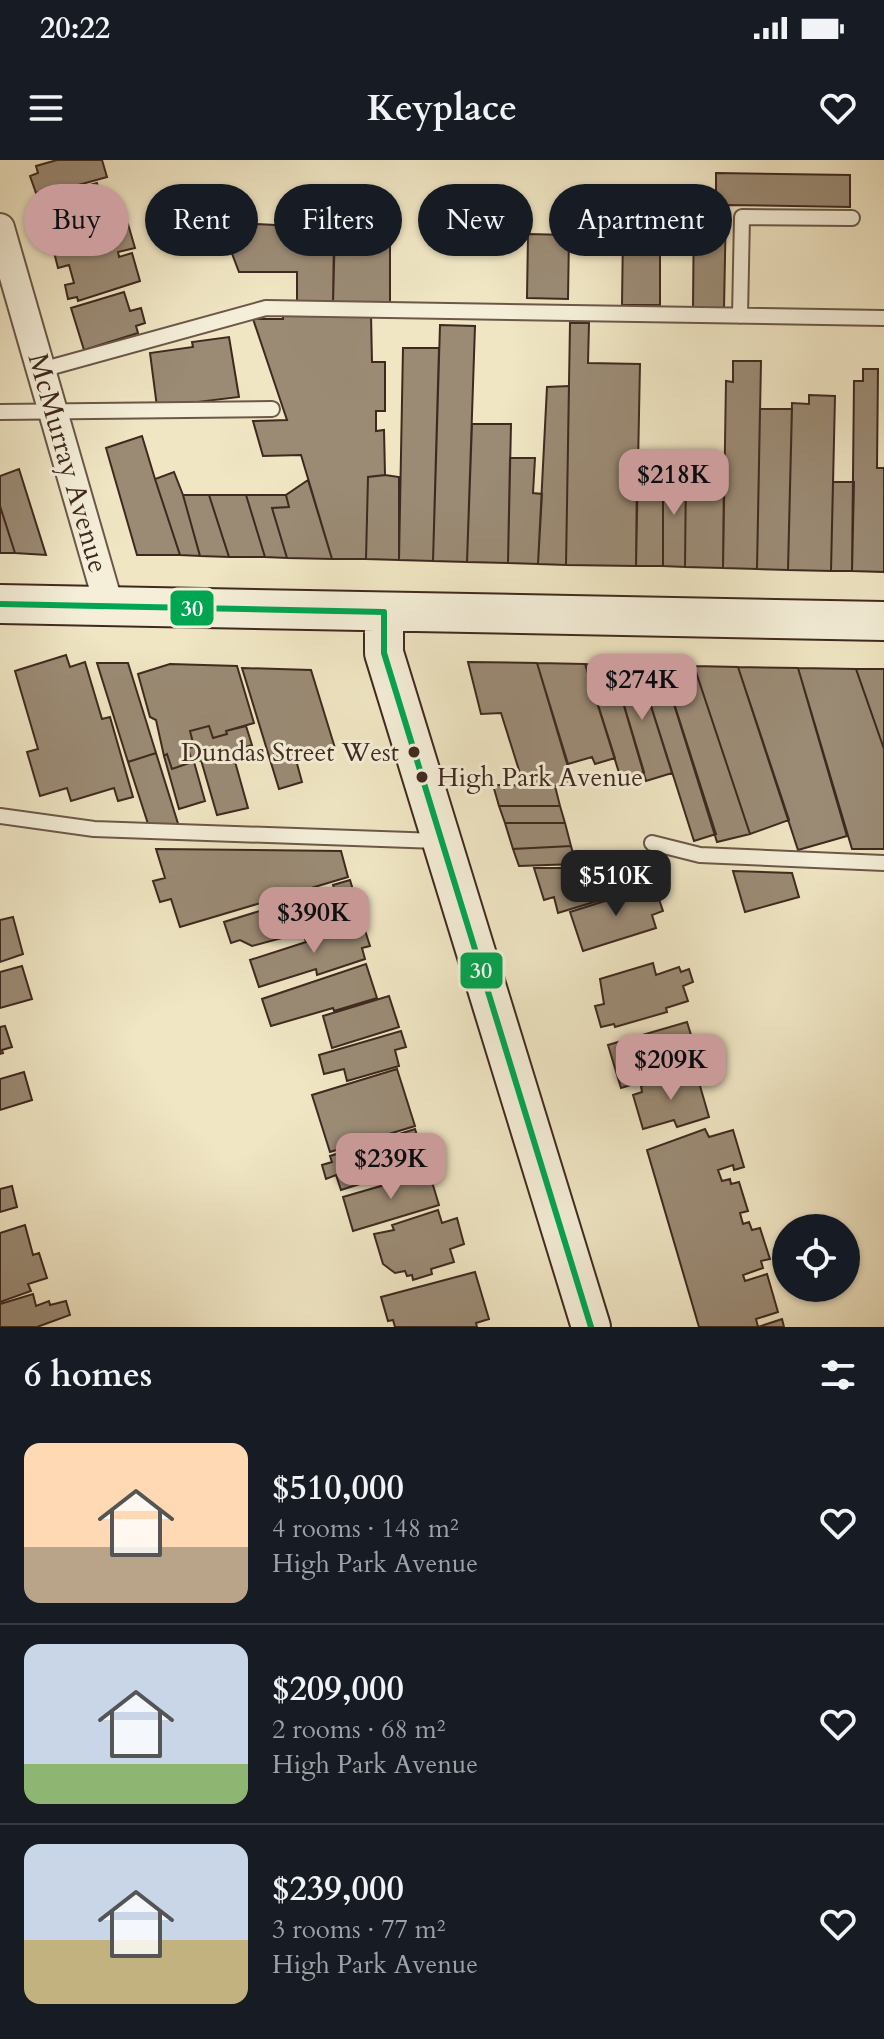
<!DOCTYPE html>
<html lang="en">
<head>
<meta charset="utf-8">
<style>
	:root { --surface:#171b24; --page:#242831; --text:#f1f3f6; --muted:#9ea1a6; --line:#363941; --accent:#c59692 }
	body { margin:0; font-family:Cardo,serif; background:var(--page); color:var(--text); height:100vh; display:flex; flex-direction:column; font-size:30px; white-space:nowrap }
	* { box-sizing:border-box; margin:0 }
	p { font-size:26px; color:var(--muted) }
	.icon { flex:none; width:44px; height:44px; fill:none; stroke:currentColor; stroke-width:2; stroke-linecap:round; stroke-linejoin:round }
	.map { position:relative; height:1167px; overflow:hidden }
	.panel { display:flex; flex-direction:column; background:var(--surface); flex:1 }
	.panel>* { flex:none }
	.banner { position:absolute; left:24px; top:24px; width:836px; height:72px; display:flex; gap:16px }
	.controls { position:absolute; left:772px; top:1054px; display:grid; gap:16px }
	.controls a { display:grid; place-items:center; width:88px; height:88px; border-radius:50%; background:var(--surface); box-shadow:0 2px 6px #0004; font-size:40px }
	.price { position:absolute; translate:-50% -68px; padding:0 18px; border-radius:16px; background:var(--accent); color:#111; font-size:26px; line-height:52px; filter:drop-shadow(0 2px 4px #0008) }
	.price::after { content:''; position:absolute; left:50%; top:48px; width:24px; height:18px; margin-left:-12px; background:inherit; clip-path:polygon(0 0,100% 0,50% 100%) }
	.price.active { background:#222; color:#fff }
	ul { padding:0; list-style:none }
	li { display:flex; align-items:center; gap:24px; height:200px; padding:0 24px }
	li+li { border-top:2px solid var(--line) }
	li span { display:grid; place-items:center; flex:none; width:224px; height:160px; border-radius:16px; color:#555 }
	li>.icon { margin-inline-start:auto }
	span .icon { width:96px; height:96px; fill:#fffc; stroke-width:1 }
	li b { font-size:34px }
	h2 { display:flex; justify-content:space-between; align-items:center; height:96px; padding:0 24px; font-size:34px }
	.tag { padding:0 28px; border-radius:36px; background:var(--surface); box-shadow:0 2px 6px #0004; font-size:28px; line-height:72px }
	.tag.active { background:var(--accent); color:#111 }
	.status { display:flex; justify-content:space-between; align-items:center; height:56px; padding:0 40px; background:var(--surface); direction:ltr }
	.status svg { height:22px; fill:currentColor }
	header { display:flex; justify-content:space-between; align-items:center; height:104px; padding:0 24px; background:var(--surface); font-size:36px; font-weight:600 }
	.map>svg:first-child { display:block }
</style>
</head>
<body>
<div class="status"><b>20:22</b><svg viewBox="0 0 49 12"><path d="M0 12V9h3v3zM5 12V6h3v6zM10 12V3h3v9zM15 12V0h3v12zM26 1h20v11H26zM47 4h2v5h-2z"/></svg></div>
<header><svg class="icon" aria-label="menu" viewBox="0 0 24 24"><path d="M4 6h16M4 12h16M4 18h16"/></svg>Keyplace<svg class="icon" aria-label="heart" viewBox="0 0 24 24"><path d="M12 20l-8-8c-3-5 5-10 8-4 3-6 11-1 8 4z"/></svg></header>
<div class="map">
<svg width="884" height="1167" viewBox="0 0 884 1167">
	<rect width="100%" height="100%" fill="#f0e6c4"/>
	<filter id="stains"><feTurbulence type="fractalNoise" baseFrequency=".0025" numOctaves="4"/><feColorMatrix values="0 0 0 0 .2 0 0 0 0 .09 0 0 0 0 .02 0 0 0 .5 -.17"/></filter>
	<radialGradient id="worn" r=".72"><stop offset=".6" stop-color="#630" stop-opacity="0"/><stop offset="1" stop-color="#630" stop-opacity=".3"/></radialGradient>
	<path fill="#9b8b75" stroke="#3f291f" stroke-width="2" d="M57,0h45l5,17 -61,17 -1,-3 -9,2 -6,-17 8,-3 -2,-7z
		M716,13l134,2v32l-124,-2 -2,104h-31l1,-108h22z
		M97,23l10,38h3l2,8 16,-5 7,24 -17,4 1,5 13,-4 8,28 -62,20 -1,-4 -9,2 -3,-14 9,-2 -5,-18 -11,3 -4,-16 8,-3 -6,-22 -8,2 -5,-19 8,-2 -3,-11z
		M601,44h20v31l-20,-1z
		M256,64l79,4 -2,75 -36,-1v-30h-58l-16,-42z
		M623,71h37v74h-38z
		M334,73l56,2v69l-57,-1z
		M528,74l41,1 -1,64 -41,-1z
		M124,132l6,19 11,-3 4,15 -9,3 2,7 -54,17 -13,-42z
		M283,155h88l1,47h13v49h-9v20l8,-1 1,45 -17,2 -2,82h-34l-31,-104 -38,1 -10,-35 34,-1 -34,-101h30z
		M570,163h19l-1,40 52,1 -4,202 -70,-1z
		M440,165l35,1 -8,236 -34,-1z
		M229,177l10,60 -82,10 -7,-54 43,-6 -1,-5z
		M403,188h36l-6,213 -34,-1z
		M733,201h28l-4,208 -34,-1 3,-187 7,1z
		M863,209h15l-1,99h7v104l-32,-1 2,-190h9z
		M569,226l-3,179 -28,-1 9,-177z
		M809,235l26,1 -4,175 -43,-1 4,-167 17,1z
		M760,249h32l-4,161 -31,-1z
		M472,264h39l-3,139 -41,-1z
		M142,276l13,43 25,76h-43l-31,-107z
		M510,298h25l-2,35 9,1 -4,70 -30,-1z
		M637,308h26v98h-27z
		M663,308h23l-1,99 -22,-1z
		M686,308l38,1 -1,99 -38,-1z
		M19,309l27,86 -31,-2 -15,-47v-30z
		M174,312l9,23 17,61 -20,-1 -25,-76z
		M385,315l14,2v83l-33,-1 2,-82z
		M308,320l24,79 -45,-1 -15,-50 17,-1 -3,-12z
		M833,322h21l-2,89h-21z
		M183,335h26l20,62 -29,-1z
		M209,335h37l19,62h-36z
		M246,335h40l3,12 -17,1 15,50 -22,-1z
		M0,346l15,47h-15z
		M66,495l4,12 15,-5 17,57 8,-2 23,80 -15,4 -4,-13 -43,13 -4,-13 -27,8 -13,-44 11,-3 -23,-78z
		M468,502l69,1 37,124 -50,-1 -23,-73 -20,1z
		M97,503h31l28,90 -28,9z
		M537,503l48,1 30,94 -20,6 -3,-7 -24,7z
		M170,504l67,2 17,57 -28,8 1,3 -14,4 -4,-12 -19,5 4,16 -6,1 4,14 -20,7 -5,-15 -3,2 -8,-36 -6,-3 -12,-43z
		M585,504l27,1 32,107 -23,7z
		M612,505h26l34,108 -26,8z
		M638,505l24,1 54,168 -22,7z
		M662,506h32l56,168 -33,8z
		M694,506l44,1 51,153 -39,14z
		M738,507l60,1 49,168 -49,14z
		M242,508l69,2 24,78 -39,12 6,22 -23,7z
		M798,508l58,1 28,80v100h-32z
		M856,509h28v80z
		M209,566l4,12 14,-4 -1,-3 20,-5 6,19 -20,6 16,57 -31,7 -16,-55 -7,2 11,39 -26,8 -15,-53 3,-2 5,15 20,-7 -4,-14 6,-1 -4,-16z
		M156,593l24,77h-30l-22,-68z
		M493,625l62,1 5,20h-61z
		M499,646h61l5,17h-60z
		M505,663h60l6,23 -58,3z
		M571,686l5,18 -57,2 -6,-17z
		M156,689l185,2 7,26 -168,50 -9,-28 -11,3 -7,-21 12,-3z
		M534,708h63l2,6 11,-2 5,15 -10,2 2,9 -49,15 -4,-16 -10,3z
		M733,711l59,2 7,24 -54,15z
		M350,720l7,23 -9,3 4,13 -100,27 -12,-6 -9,3 -7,-21 110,-34 -1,-3z
		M655,728l8,23 -11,4 4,13 -73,23 -13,-39 73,-23 1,2z
		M13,757l10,37 -23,8v-42z
		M362,761l8,25 -8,2 3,11 -48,16 -1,-6 -57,18 -9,-27 56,-18 -1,-3z
		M653,803l3,12 23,-8 2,5 8,-3 4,13 -10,4 5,15 -22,7 1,4 -52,15 -1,-3 -13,3 -6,-21 9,-2 -4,-25z
		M366,804l11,34 -43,13 -1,-3 -62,18 -9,-27z
		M22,806l10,33 -32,9v-36z
		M389,836l10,31 -67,21 -9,-32z
		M687,862l13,42 -79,24 -13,-43z
		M5,866l7,21 -10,3 1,3 -3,1v-27z
		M401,871l5,16 -11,3 4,16 -52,15 -3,-12 -20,5 -5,-19z
		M397,909l18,57 -85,26 -18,-57z
		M24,912l8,28 -32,10v-31z
		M684,914l2,8 12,-3 11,38 -32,10 -3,-7 -31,9 -10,-34 9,-3 -1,-6z
		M415,969l11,34 -85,27 -5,-15 -10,4 -4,-14 10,-3 -2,-6z
		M705,969l4,8 24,-7 11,37 -10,3 -1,-5 -15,5 4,11 8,-2 1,5 8,-2 9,29 -8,2 3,11 6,-2 3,8 8,-2 10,31 -9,2 2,7 -20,7 2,6 22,-7 11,38 -22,7 2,8 24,-8 2,8h-85l-52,-177z
		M429,1012l10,33 -86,26 -10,-34z
		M12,1026l5,21 -17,5v-23z
		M438,1050l4,13 15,-5 7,26 -14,5 4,13 -23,7 1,5 -19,6 -1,-5 -5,1 -2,-5 -10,2 -12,-9 -9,-30 20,-4 -2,-5z
		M25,1065l8,30 6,-2 8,25 -19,6 3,7 -31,11v-69z
		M475,1112l14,47 -13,4 1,4h-82l-2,-7 -5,1 -7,-24z
		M33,1134l3,12 13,-5 1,4 16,-4 4,14 -33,12h-37v-23z"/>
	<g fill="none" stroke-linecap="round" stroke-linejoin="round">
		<g stroke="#6b5848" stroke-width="18">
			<path id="lane" d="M740,156l2,-99 110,1
				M41,210l225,-62 618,10
				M0,252l272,-3
				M0,656l94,13 344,12
				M652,683l48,12 184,8"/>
		</g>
		<g stroke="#6b5848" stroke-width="32">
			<path id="street" d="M0,68l109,378"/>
		</g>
		<g stroke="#3f291f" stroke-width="42">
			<path id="secondary" d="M0,444l884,17
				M384,452v41l207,674"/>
		</g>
		<use href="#lane" stroke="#f5efd9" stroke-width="14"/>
		<use href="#street" stroke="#f5efd9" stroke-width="28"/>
		<use href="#secondary" stroke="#f5efd9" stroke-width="38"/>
		<g stroke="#f5efd9" stroke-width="12">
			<path id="bus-1" d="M0,444l384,8
				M384,452v41l207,674"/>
		</g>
		<use href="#bus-1" stroke="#00a651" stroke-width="6"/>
	</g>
	<g fill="#3f291f" stroke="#f5efd9" stroke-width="3">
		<circle cx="414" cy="592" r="7"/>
		<circle cx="422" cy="617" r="7"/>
	</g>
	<g text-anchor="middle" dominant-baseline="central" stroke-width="6" stroke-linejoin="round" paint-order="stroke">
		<g font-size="26" fill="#3f291f" stroke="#f5efd9" text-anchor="end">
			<text x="399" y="592">Dundas Street West</text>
			<text x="437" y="617" text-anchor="start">High Park Avenue</text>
		</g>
		<g font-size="28" fill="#3f291f" stroke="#f5efd9">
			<text transform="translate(68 303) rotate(74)">McMurray Avenue</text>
		</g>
	</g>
	<g stroke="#f5efd9" stroke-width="3">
		<rect x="169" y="429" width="46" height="38" rx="8" fill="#00a651"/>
		<rect x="459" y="791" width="45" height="39" rx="8" fill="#00a651"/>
	</g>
	<g font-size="22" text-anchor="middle" font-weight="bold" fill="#fff">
		<text x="192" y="456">30</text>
		<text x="481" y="818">30</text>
	</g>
	<rect width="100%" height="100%" filter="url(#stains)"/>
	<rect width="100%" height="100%" fill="url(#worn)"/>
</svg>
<div class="controls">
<a><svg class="icon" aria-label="locate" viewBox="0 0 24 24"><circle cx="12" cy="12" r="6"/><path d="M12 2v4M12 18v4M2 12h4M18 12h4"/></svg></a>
</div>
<b class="price" style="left:674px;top:357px">$218K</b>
<b class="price" style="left:642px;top:562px">$274K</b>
<b class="price active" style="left:616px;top:758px">$510K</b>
<b class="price" style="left:314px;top:795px">$390K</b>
<b class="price" style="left:671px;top:942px">$209K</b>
<b class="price" style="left:391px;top:1041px">$239K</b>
<div class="banner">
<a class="tag active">Buy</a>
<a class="tag">Rent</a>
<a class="tag">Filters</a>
<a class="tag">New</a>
<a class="tag">Apartment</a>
</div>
</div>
<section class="panel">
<h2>6 homes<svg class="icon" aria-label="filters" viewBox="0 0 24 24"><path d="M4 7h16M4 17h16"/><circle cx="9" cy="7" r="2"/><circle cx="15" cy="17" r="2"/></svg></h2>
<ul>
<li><span style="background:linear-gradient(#ffd9b3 65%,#b9a48a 0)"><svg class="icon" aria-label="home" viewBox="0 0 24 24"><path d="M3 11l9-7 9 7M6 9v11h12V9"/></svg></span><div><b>$510,000</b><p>4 rooms · 148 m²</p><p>High Park Avenue</p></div><svg class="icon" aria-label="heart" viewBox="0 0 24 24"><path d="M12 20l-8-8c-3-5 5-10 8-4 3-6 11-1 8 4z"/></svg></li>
<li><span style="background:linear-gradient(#c9d6e8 75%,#8fb573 0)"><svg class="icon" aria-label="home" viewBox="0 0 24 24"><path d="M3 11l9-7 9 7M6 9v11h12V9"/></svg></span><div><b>$209,000</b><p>2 rooms · 68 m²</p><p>High Park Avenue</p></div><svg class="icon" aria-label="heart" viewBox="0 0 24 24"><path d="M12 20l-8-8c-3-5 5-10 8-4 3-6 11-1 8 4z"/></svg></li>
<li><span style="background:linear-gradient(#c9d6e8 60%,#c2b280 0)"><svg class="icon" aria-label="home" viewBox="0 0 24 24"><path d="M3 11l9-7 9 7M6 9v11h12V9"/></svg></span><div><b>$239,000</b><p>3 rooms · 77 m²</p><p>High Park Avenue</p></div><svg class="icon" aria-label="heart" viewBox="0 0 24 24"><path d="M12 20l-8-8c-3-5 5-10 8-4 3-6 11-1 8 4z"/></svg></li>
</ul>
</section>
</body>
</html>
